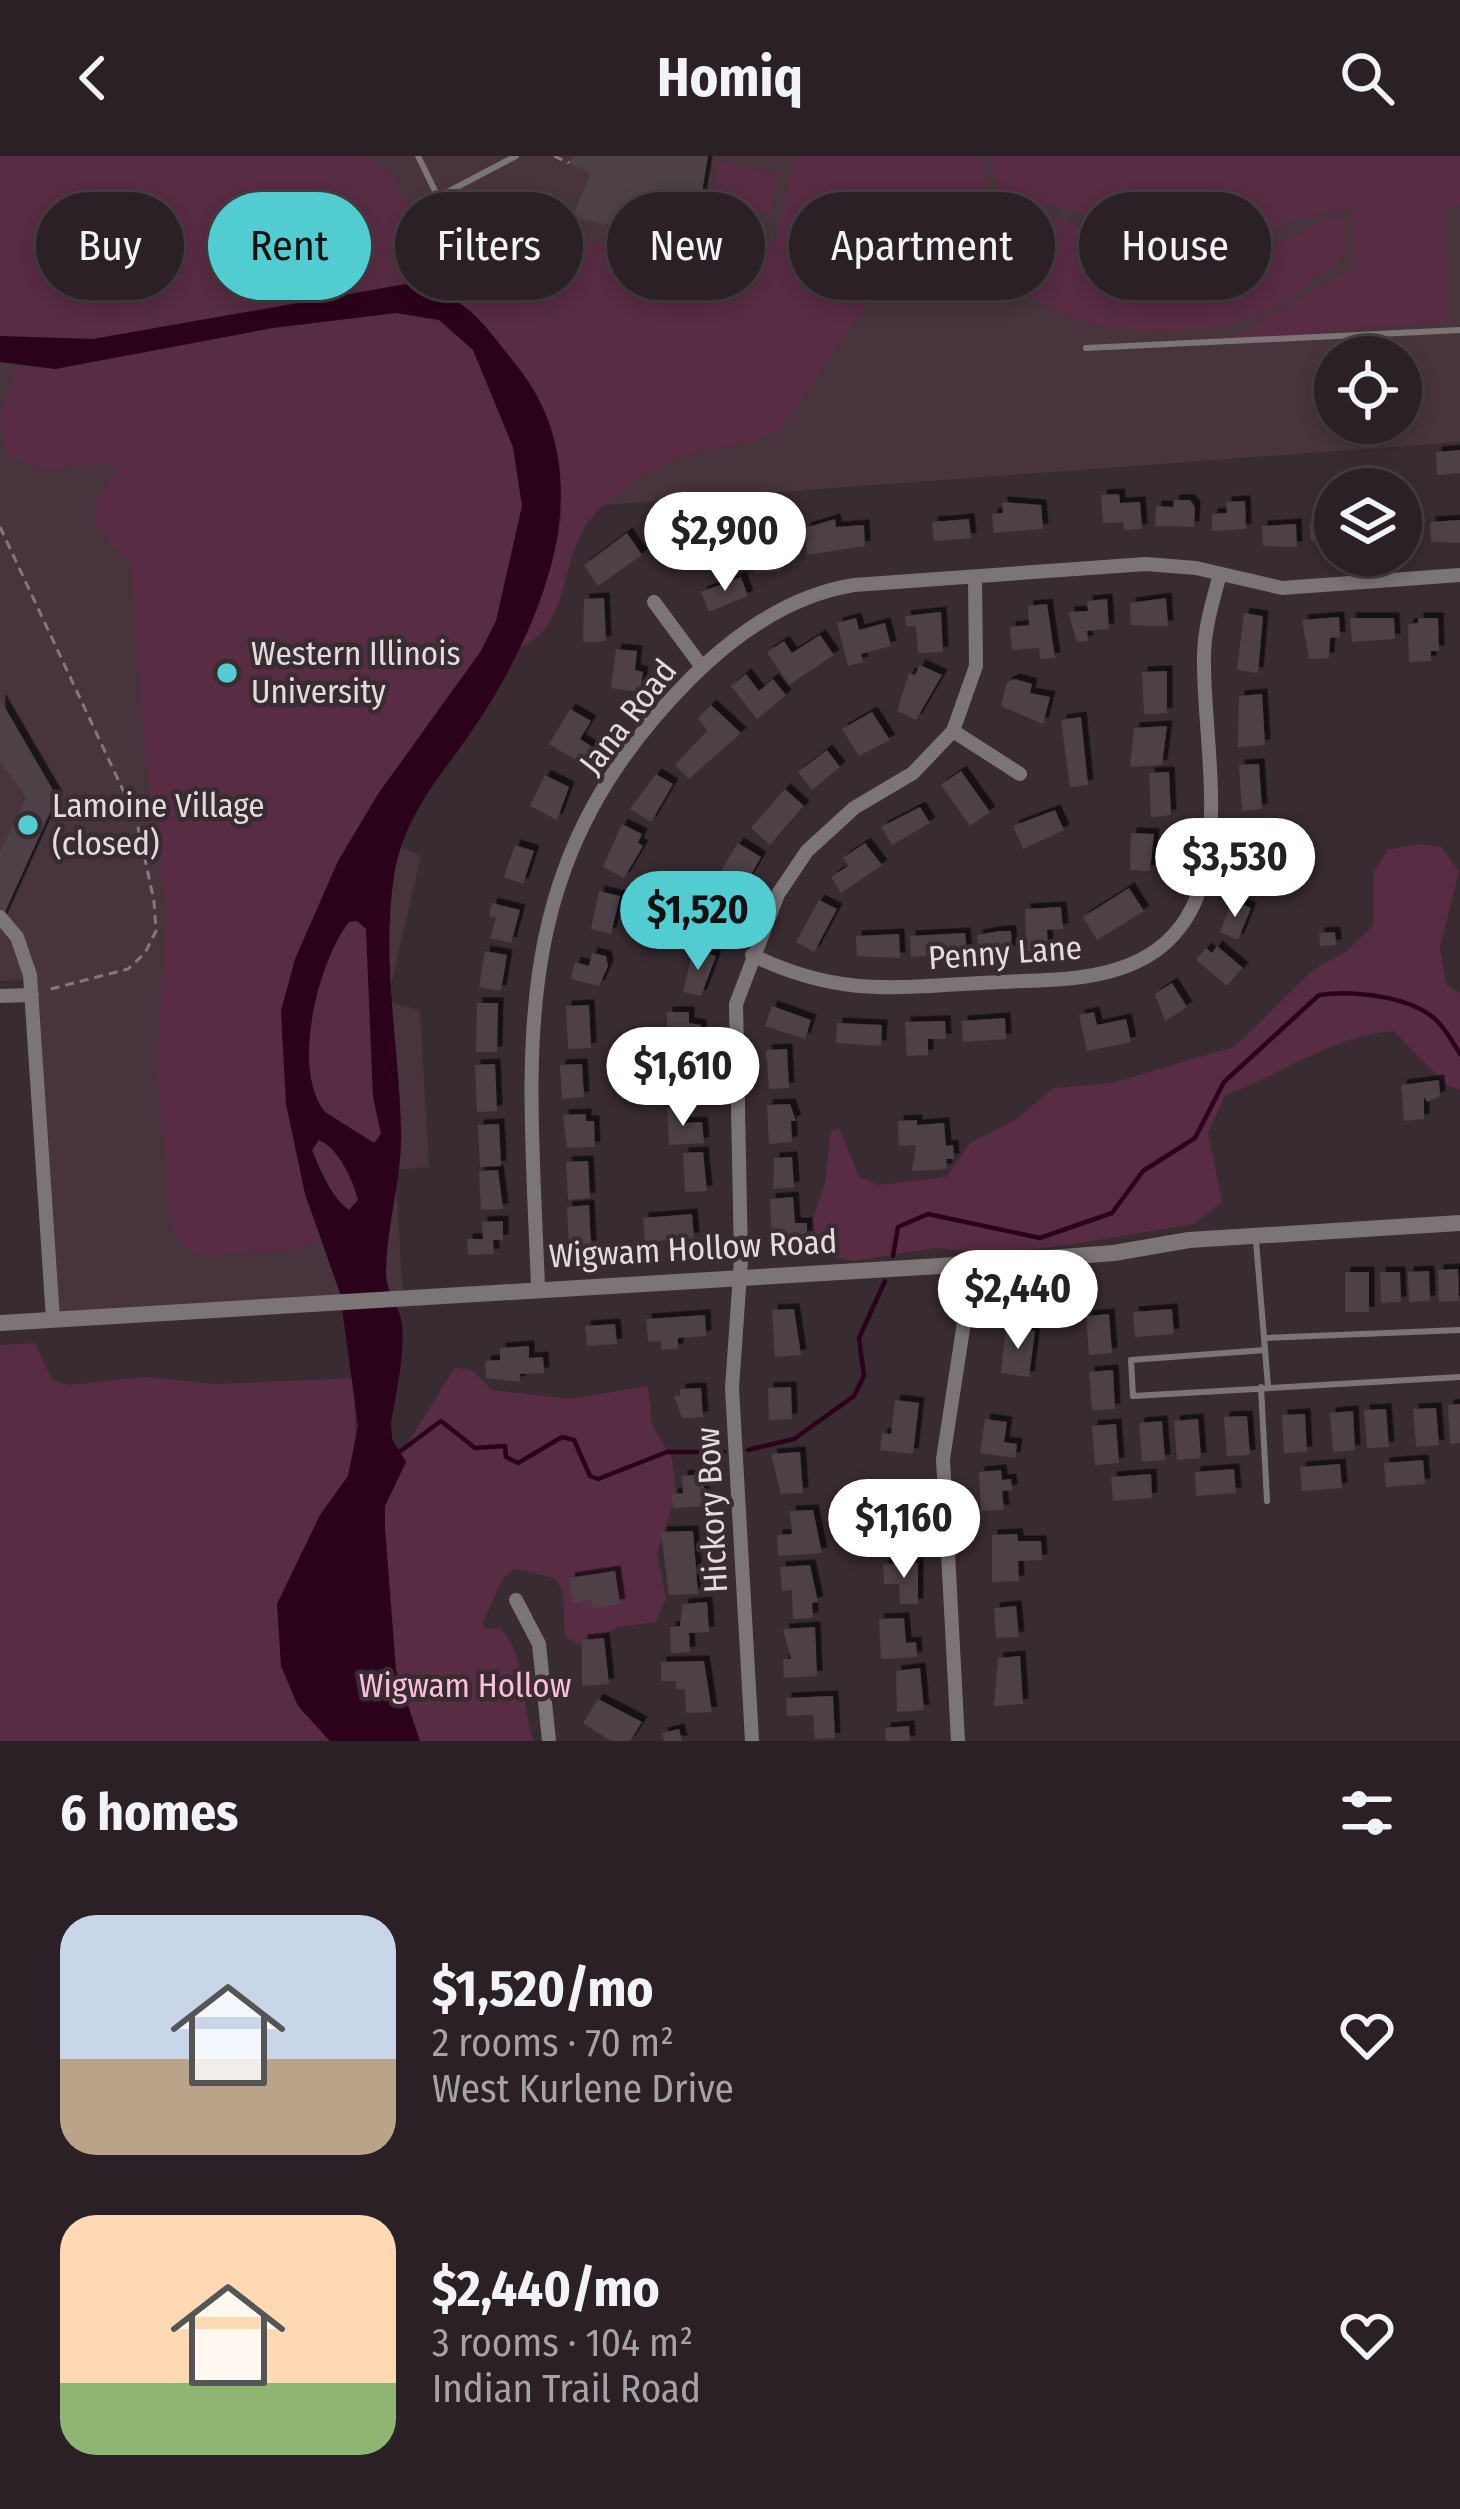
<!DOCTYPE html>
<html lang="en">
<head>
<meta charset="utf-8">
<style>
	:root { --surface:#2a2025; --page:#362d32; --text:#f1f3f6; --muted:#a5a3a7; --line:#463e42; --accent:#51ccd1 }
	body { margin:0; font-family:"Fira Sans Condensed",sans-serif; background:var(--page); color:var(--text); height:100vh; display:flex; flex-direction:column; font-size:45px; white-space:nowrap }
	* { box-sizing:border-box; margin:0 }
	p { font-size:39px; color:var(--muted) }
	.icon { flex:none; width:66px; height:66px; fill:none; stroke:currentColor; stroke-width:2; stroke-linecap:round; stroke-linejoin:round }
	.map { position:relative; height:1585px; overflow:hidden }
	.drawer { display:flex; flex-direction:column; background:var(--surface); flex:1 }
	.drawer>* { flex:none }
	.hud { position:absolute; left:36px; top:36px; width:1389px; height:108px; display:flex; gap:24px }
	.tools { position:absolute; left:1314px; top:180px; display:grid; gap:24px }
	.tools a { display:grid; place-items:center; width:108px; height:108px; border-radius:50%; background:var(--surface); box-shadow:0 6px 18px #0003,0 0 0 3px var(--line); font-size:60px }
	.price { position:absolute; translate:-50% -102px; padding:0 27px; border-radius:42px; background:#fff; color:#222; font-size:39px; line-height:78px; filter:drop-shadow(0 3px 6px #0008) }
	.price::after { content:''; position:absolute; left:50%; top:72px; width:36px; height:27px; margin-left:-18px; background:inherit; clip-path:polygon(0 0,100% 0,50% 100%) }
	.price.current { background:var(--accent); color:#111 }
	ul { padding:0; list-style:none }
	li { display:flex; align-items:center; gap:36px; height:300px; padding:0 60px }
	li span { display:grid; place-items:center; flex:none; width:336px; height:240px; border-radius:36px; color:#555 }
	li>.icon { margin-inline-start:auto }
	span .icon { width:144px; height:144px; fill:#fffc; stroke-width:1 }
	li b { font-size:51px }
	h2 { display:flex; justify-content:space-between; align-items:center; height:144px; padding:0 60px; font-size:51px }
	.chip { padding:0 42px; border-radius:54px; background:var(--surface); box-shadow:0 6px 18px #0003,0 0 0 3px var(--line); font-size:42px; line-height:108px }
	.chip.current { background:var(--accent); color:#111 }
	header { display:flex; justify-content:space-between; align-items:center; height:156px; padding:0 60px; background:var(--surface); font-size:54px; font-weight:700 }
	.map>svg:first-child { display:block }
</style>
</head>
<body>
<header><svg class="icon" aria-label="back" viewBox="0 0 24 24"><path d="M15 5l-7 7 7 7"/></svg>Homiq<svg class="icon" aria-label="search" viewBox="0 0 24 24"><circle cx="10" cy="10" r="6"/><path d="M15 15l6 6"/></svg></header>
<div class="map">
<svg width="1460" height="1585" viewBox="0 0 1460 1585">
	<defs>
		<filter id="shadow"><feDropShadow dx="5.5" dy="-5.5" stdDeviation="0" flood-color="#0009"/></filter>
	</defs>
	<rect width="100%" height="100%" fill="#382b31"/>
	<path fill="#47343d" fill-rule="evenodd" d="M0,0h1460v286l-924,68 -163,325 48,21 -34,146 33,8 9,157 -34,3 8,126 -350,23 -23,-339 -30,1zM1335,201h66v66h-66z"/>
	<path fill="#582c43" d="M0,0h369l27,22 6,21 16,13 95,40 32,-8h60l105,17 51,-6 16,-18 18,-81h188l6,45 31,12 23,-1 72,28 42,-8c49,34 83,27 137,4 15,-6 28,-17 44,-18l7,3 2,31c-7,12 -16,14 -27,22 -18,13 -30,29 -51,38 -48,22 -129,24 -180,11 -55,-13 -101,-70 -161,-54 -79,22 -96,104 -146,156 -20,21 -52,19 -77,25 -38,10 -92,39 -116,71 -31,42 -17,108 -73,128 35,-70 64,-144 33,-221 -9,-22 -119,-120 -143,-144l-313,55 -93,-3z
		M990,0h470v50l-15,2 4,114 -220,19 125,-75 -3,-55 -35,3 -93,30 -225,-51z
		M719,6l59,12 -8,40 -60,-12z
		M396,157l43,7 34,30 40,97 9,59 -26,115 -15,30 -103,143 -83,165 -14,52 5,93 19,90 19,46 -34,11 -91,5 -15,-9 -13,-21 -14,-154 9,-162 -19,-136 -17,-214 -19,-14 -18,-26 3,-20 22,-29c-20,-17 -51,3 -77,-1 -14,-3 -25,-11 -37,-18l-4,-39 17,-47 38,3 218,-41z
		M1417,688l24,3 18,24 -19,76 6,37 14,9v97l-14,-5 -52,-54c-61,4 -112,44 -169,64l-17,38 14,69 -28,22 -127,21 -75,9 -56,-6 -83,13 -35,-8 -5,-34 12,-36 6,-52 9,-2 19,48 20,8 67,-8 24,-34 48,-25 35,-30 59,-5 122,-36 80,-78 33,-18 26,-25 1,-55 14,-21z
		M357,765l9,7 7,169 8,37 -7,9 -49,-31c-36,-43 -6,-152 24,-190z
		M319,984c18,8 34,39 39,60l-9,10 -16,-16 -21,-44z
		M35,1187l17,37 17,5 75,-8 74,7 136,-6 2,72 -8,26 -28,39 -39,151 17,40 32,35h-330v-396z
		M455,1211l18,4 19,19 77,9 79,-13 4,39 20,33 4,34 -19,62 9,45 -10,23 -38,5 -37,19 -16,-9 -2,-44 -8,-15 -40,-9 -12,9 -20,44 2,7 15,-1c29,30 19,74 34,113h-129l-39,-103 19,-132 21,-44 -5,-8z"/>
	<path fill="#2c021b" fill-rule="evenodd" d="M406,128c59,8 76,38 111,82 85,106 31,244 -32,345 -35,56 -80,97 -91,165 -13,84 5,169 7,253 2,48 -15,96 -15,144 0,20 14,33 16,51 3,32 -6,68 -11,99l1,16 14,23 -21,44v22l11,142 24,71h-90l-32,-35 -17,-40 -4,-62 43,-89 28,-39 10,-50 -18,-133 -35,-99 -19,-90 -5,-93 14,-52 43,-98 40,-67 103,-143 15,-30 26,-115 -9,-59 -40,-97 -34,-30 -43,-7 -123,15 -218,41 -55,-7v-26l93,3zM357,765l9,8 7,168 8,37 -7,9 -49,-31c-35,-43 -6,-152 24,-190zM319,984c19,8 34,39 39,60l-9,10c-17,-12 -29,-40 -37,-60z"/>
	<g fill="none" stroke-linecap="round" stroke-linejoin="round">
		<path stroke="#2c021b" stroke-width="4.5" d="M893,1100l5,-29 30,-13 112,24 72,-25 31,-42 52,-33 29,-56 95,-87c32,-5 95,1 119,27 9,9 15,21 22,32
			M748,1294l46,-11 60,-43 10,-20 -5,-38 26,-57
			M398,1297l43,-32 34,27 30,-2 1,11 12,6 44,-26 12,3 16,36 8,3 69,-27h57"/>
	</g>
	<path fill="#4e4046" filter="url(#shadow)" d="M573,0h135l-14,83 -122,-21 19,-45 -22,-10z
		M1460,294v23l-23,2 -1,-23z
		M1119,338l1,9 20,-1 2,27 -18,1 -1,-8 -20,1 -2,-28z
		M1174,344h16l5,7 -1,20 -39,-1 1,-20 17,1z
		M1245,345l1,28 -34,2v-17l15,-1 -1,-11z
		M1002,346l39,3 2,24 -49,4 -2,-19 11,-1z
		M684,354l1,13h7l2,38h-13l-1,-17 -29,2 -1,-21 17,-1 -1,-13z
		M1333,359l2,26h-24l-2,-18z
		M835,363l1,8 28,-2 1,21 -58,9 -2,-27z
		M969,363l2,19 -37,3 -2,-19z
		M1460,364v23l-29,-1 -1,-20z
		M1296,368l1,23 -34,-1 -1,-20z
		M793,376l1,19 -14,1 1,19 -26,2 -3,-38z
		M627,377l15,22 -44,31 -14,-21z
		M741,421l7,19 -39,16 -8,-20z
		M604,442l2,43 -23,1 1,-43z
		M1166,442l2,28 -37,-1 -1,-22z
		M1107,443l2,30 -22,2 1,10 -11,1 -9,-30 20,-1 -1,-10z
		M1047,448l8,54 -15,1 -1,-11 -27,2 -2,-23 19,-2 -1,-19z
		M941,456l2,40 -25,1 -2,-27h-10l-1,-10z
		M1244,457l19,3 -5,57 -21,-3z
		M1339,461l1,20 -10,1 -1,20 -20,1 -7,-39z
		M856,462l3,12 26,-7 6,23 -30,8 2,8 -15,4 -11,-43z
		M1350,462h44l1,21 -43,3z
		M1418,462h20l1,33h-8v10l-22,1 -1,-38 10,-1z
		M820,479l14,20 -45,30 -22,-33 17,-11 8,12z
		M616,493l21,2 -2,19 8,2 -3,20 -29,-4z
		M920,509l22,10 -26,45 -19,-9 12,-38 6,2z
		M1167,515v42l-23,1 -2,-42z
		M746,518l13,17 14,-12 13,16 -29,24 -26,-33z
		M1015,523l17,5 -2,9 20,4 -7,27 -42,-18 6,-24z
		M1262,538l3,51 -27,2 1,-51z
		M0,543l57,98 -57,126v-71l26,-54 -26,-37z
		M711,549l30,28 -52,46 -14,-14 32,-34 -9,-13z
		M570,553l21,12 -11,18 14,9 -10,17 -35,-21z
		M872,556l18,28 -31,16 -17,-27z
		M1081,561l7,68 -18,2 -9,-67z
		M1167,570l-5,39 -32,2 4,-39z
		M827,594l13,17 -28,23 -14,-18z
		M1259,608l3,45 -20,2 -3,-46z
		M961,615l29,41 -20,14 -29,-41z
		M1169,616l2,43 -20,2 -2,-44z
		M656,618l17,10 -22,38 -21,-13z
		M545,619l24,12 -12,33 -27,-14z
		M785,633l19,17 -34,39 -19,-17z
		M920,651l10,16 -38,22 -11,-18z
		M1055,654l9,20 -41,19 -10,-23z
		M622,668l20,10 -4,9 5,3 -19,32 -21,-11z
		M1245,673l22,1 -2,44 -25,-1z
		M1131,677l23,1 -4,37 -20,-1z
		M738,687l23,14 -19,33 -24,-14z
		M865,687l17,22 -41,28 -10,-16 17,-11 -5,-8z
		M515,689l19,6 -11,33 -19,-7z
		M1129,732l15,23 -47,29 -14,-23z
		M599,735l21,5 -9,38 -20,-5z
		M713,735l23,9 -20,40 -20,-8z
		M819,744l18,9 -23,43 -18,-10z
		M1232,744l19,8 -13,32 -18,-8z
		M492,747l28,7 -9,33 -21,-5 6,-20 -7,-2z
		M1061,751l2,22 -16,1 1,20 -22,1 -1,-42z
		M999,775h12l1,20 -34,5 -1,-21z
		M1335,776l1,13 -16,1 -1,-13z
		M965,777l2,20 -56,4 -1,-21z
		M899,778l1,24 -43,-2 -1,-20z
		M1217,790l26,22 -16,18 -31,-26 10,-12 6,5z
		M693,794l23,6 -15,40 -18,-4z
		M485,795l22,4 -6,36 -22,-4z
		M592,797l14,3 2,10 -9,20 -28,-7 4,-17 14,4z
		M1172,827l15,24 -22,14 -10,-27z
		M477,847h21l-1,49h-21z
		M589,849l2,43 -23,1 -2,-43z
		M772,850l39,14 -6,19 -40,-13z
		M667,856h22v11l12,2v22l-34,2z
		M1094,856l3,13 29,-6 5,23 -44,9 -8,-36z
		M1005,862l1,21 -43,3 -1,-21z
		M945,865l1,18h-18v16l-21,1 -2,-34z
		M837,867l45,2 -1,21 -45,-3z
		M787,893l2,39 -20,1 -3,-39z
		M685,900v21l16,-1 1,19 -41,2 -2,-39z
		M495,908l2,47 -20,1 -2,-47z
		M582,908l2,33 -22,2 -2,-34z
		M1439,924l1,16 -13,6 -3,-5v22l-20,2 -3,-36z
		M790,948l6,17h-5l1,21 -23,2 -2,-39z
		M684,951l1,16 17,-1 2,21 -35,2 -2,-37z
		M586,958v7h8l1,26 -28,1 -4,-33z
		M917,964v5l27,-2 2,23 7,-1 1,14h-8l1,10 -35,2 4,-26 -17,1 -1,-25z
		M499,968l2,42 -21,1 -2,-42z
		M703,996l4,39 -22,1 -2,-39z
		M792,1001l2,30 -21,2 1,-31z
		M588,1005l2,37 -22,2 -2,-38z
		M498,1014l5,39 -22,1 -2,-39z
		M793,1041l2,26h12v13l-35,4 -2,-41z
		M589,1049l2,41 -22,1 -2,-40z
		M692,1058l2,24 -49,4 -2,-24z
		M503,1065v19h-10l1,14 -26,1 -1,-16h16l-1,-17z
		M1458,1113l1,32 -20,1 -1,-32z
		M1429,1115l1,30 -21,1 -1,-30z
		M1345,1116h24v40h-24z
		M1380,1116h20l1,30 -20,1z
		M794,1153l7,46 -26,2 -3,-47z
		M1172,1153l2,25 -39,3 -2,-25z
		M1109,1158l3,39 -23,2 -3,-39z
		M705,1159l1,21 -28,2v11l-17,1v-9l-13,1 -2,-23z
		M615,1168l2,20 -30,2 -2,-20z
		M1006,1171l29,4 -6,46 -28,-4z
		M529,1190v12l14,-1 1,16 -24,1v8l-34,-4 -1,-17 15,-1v-12z
		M1113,1214l2,39 -23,1 -3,-38z
		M791,1231l1,32 -23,1 -1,-32z
		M701,1232l2,29 -21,1 -8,-22h6v-7z
		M895,1244l24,3 -6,51 -33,-4 2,-17 9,1z
		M1460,1248v39l-10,1 -2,-39z
		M1436,1252l3,37 -23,2 -3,-38z
		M1386,1253l3,38 -22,1 -3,-38z
		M1353,1255l2,39 -22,2 -3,-39z
		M1305,1258l2,38 -23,1 -2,-38z
		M1247,1260l3,39 -23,1 -3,-39z
		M985,1263l22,3 -3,20 13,2 -2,14 -35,-5z
		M1198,1263l3,39 -24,2 -3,-39z
		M1162,1265l3,39 -23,2 -3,-39z
		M1116,1268l3,39 -24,2 -3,-39z
		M800,1296l3,41 -22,1 -10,-40z
		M1423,1304l2,24 -39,3 -2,-24z
		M1340,1308l2,24 -40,3 -2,-24z
		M1234,1313l2,24 -40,3 -1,-24z
		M1001,1314l1,10 9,-1 1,11 -10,1 2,19 -23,1 -2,-39z
		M703,1318l2,32 -32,2 -1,-14 11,-1 -1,-17z
		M1151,1318l1,24 -39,3 -2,-24z
		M905,1334l1,20 8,-1 1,32 -38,2 -3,-51z
		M813,1354l9,43 -44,3 -1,-21 15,-1 -2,-23z
		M693,1375l5,63 -29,1 -8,-63z
		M1017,1378l1,7h23l1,19 -24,1 1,20 -27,1v-47z
		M918,1407v41h-18l-1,-20h-15l-1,-20z
		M810,1409l8,37 -6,1 1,15 -20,1 -1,-29 -10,1 -2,-24z
		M615,1415l5,33 -27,4 -1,-8 -19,3 -4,-25z
		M707,1446l2,30 -20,1 1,19 -19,1 -1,-26 10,-1 3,-22z
		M1016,1450l3,31 -23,1 -2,-30z
		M904,1462l2,25 10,-1 1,15 -36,2 -2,-40z
		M815,1471l2,49 -33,2 -1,-19h8l-8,-30z
		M604,1482l5,46 -27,2v-46z
		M1020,1500l3,48 -29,2 4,-48z
		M704,1505l8,51 -26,1 -1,-24h-9v-8h-15v-19z
		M920,1512l4,42 -27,2 -1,-41z
		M833,1540l2,42 -20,1 -2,-24 -26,1 -1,-18z
		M598,1543l44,23 -12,19h-19l-28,-18z
		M909,1570l1,15h-24l-1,-13z
		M679,1573l3,12h-18l-2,-8z"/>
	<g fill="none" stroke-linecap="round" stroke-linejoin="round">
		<path stroke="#83777c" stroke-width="3" stroke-dasharray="9 6" stroke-linecap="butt" d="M554,0l15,7
			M0,371l136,291 18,83 2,30 -11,22 -17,16 -81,21"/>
		<path stroke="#7c7578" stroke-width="6" d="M418,0l20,41 78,-41
			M1086,192l374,-18
			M1256,1085l12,145
			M1264,1182l196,-8
			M1265,1194l-134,10 2,36 327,-19
			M1261,1231l6,114"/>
		<path stroke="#7c7578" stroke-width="14" d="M654,446l48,65
			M953,575l67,43
			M0,761l17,20 13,38 23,344
			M752,799c92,45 150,31 249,27 38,-2 80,-1 117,-13 130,-41 86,-204 86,-305 -1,-32 8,-60 16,-90
			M0,840l32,-1
			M538,1131c-9,-241 -35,-420 152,-608 45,-45 101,-84 164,-94l292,-21 50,4 86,20 178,-13
			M516,1444l23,44 10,97
			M752,1585l-20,-353 9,-128 -5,-256 42,-110 29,-43 47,-43 59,-35 40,-42 23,-65 -1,-89
			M958,1585l-15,-282 30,-195"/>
		<path stroke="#7c7578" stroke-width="16" d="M0,1167l973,-59 141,-11 75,-13 271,-17"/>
	</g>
	<g fill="#51ccd1" stroke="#382b31" stroke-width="4.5">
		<circle cx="227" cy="517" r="12"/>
		<circle cx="28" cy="669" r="12"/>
	</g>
	<g text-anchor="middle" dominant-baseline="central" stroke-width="9" stroke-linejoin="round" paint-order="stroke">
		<g font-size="33" fill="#e4dbdf" stroke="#382b31" text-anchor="start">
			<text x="251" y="498">Western Illinois<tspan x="251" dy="38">University</tspan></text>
			<text x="52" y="650">Lamoine Village<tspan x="52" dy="38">(closed)</tspan></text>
		</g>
		<g font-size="33" fill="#e4dbdf" stroke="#382b31">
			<text transform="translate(628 561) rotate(-52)">Jana Road</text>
			<text transform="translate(1005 797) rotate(-4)">Penny Lane</text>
			<text transform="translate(693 1093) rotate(-3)">Wigwam Hollow Road</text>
			<text transform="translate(712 1354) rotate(-93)">Hickory Bow</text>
		</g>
		<g font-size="33" fill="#ffbddc" stroke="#382b31">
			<text x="465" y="1530">Wigwam Hollow</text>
		</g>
	</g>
</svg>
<div class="tools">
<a><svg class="icon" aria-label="locate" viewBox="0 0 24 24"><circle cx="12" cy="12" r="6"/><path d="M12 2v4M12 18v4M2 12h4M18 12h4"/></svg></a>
<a><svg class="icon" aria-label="layers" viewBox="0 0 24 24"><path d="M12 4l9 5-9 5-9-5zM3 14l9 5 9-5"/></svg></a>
</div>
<b class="price" style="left:725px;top:438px">$2,900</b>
<b class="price" style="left:1235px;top:764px">$3,530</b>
<b class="price current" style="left:698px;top:817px">$1,520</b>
<b class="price" style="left:683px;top:973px">$1,610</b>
<b class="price" style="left:1018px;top:1196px">$2,440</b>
<b class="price" style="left:904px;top:1425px">$1,160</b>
<div class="hud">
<a class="chip">Buy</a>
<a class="chip current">Rent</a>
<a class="chip">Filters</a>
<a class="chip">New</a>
<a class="chip">Apartment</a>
<a class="chip">House</a>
</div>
</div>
<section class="drawer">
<h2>6 homes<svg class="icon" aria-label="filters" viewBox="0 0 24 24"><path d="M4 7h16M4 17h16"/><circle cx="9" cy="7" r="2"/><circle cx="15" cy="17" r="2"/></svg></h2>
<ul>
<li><span style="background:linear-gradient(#c9d6e8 60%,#b9a48a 0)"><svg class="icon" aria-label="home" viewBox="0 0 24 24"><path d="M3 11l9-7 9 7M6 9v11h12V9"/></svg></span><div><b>$1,520/mo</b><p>2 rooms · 70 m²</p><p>West Kurlene Drive</p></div><svg class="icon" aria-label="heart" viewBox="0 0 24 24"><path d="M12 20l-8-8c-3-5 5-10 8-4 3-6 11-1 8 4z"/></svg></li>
<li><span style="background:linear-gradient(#ffd9b3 70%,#8fb573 0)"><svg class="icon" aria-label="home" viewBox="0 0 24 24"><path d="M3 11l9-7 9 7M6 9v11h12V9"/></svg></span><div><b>$2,440/mo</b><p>3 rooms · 104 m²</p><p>Indian Trail Road</p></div><svg class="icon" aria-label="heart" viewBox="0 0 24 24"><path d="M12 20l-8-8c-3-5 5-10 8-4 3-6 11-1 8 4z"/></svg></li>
</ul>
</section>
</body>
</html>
